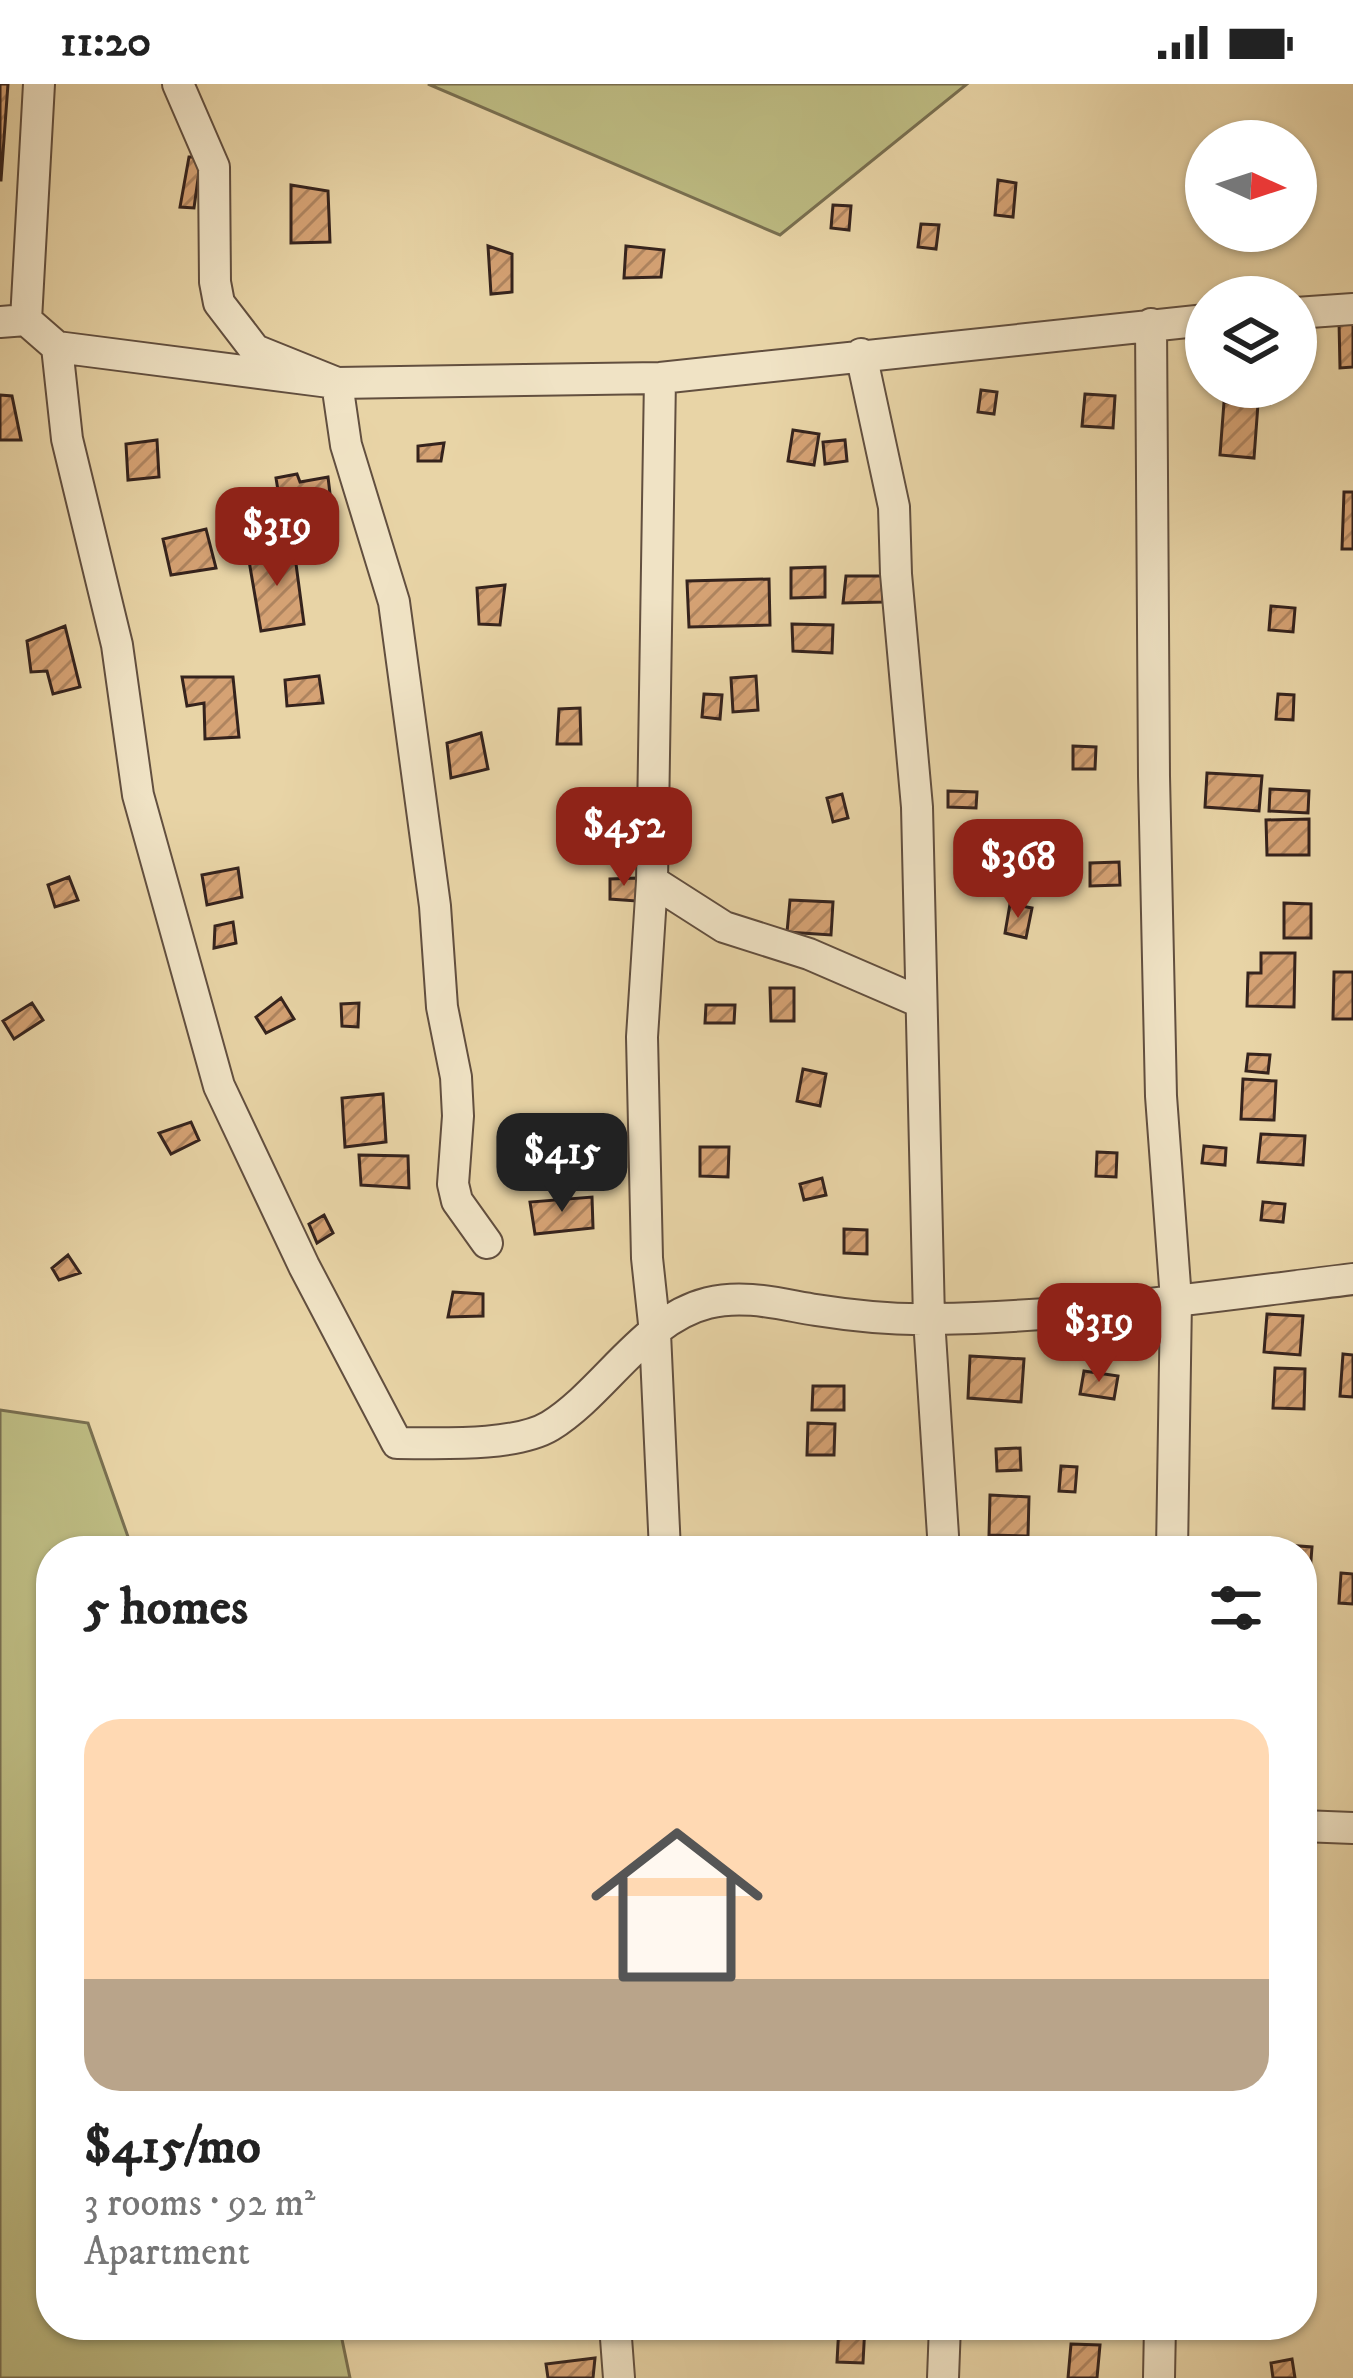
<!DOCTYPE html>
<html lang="en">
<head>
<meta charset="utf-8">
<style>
	:root { --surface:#fff; --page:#f2f2f2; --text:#222; --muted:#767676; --line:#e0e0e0; --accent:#8f2418 }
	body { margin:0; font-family:"IM FELL DW Pica",serif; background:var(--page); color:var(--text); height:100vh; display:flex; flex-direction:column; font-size:45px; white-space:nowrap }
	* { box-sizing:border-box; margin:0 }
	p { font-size:39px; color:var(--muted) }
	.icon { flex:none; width:66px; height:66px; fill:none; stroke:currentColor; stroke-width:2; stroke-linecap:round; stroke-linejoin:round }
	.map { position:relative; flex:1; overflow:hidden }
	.side { position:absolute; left:36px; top:1452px; width:1281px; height:804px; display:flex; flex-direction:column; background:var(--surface); border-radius:48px; box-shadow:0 3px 9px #0004 }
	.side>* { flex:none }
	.needle { width:78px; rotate:93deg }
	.controls { position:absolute; left:1185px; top:36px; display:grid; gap:24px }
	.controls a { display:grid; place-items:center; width:132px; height:132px; border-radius:50%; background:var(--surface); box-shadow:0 3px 9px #0004; font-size:60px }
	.price { position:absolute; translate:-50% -102px; padding:0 27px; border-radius:24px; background:var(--accent); color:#fff; font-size:39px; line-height:78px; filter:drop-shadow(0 3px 6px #0008) }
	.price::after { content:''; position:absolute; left:50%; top:72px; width:36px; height:27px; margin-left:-18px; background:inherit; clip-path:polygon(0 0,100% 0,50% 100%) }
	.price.on { background:#222; color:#fff }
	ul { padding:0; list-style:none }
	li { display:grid; align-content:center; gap:24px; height:636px; padding:0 48px }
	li+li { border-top:3px solid var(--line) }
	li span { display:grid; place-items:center; height:372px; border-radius:36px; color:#555 }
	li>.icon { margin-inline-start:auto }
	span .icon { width:216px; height:216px; fill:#fffc; stroke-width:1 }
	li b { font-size:51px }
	h2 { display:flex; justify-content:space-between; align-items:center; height:144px; padding:0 48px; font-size:51px }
	.status { display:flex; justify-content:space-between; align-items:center; height:84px; padding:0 60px; background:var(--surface); direction:ltr }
	.status svg { height:33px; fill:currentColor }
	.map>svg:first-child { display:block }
</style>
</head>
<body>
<div class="status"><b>11:20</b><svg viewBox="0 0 49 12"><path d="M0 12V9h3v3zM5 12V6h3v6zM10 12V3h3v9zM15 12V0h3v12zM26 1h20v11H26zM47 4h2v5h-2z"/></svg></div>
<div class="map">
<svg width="1353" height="2294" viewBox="0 0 1353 2294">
	<defs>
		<pattern id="building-hatch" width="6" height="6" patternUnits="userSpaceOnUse" patternTransform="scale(3)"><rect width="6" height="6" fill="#d5a274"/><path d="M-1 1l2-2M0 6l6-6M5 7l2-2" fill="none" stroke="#ae845f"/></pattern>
	</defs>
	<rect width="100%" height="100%" fill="#e8d4a6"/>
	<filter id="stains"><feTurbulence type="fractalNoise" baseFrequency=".00167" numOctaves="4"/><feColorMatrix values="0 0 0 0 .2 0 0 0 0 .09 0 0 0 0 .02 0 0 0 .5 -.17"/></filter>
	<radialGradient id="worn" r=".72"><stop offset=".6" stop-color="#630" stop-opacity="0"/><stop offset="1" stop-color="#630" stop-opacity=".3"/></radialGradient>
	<path fill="#bdbb82" stroke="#796f50" stroke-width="3" d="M428,0h539l-187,151z
		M0,1326l88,13 45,128h-82v774h288l11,53h-350z"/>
	<path fill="url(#building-hatch)" stroke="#35231d" stroke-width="3" d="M0,0h8l-7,96h-1z
		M189,73h12l-7,51 -14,-1z
		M998,96l18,3 -3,34 -18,-2z
		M291,101l37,6 2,51 -39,1z
		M833,121l18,1 -2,24 -18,-2z
		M921,140l18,1 -3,24 -18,-2z
		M488,162l24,8v38l-21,2z
		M626,162l38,4 -3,27 -37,1z
		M1339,237h14v46l-13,1z
		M981,306l16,2 -3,22 -16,-2z
		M1085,310l30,2 -2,32 -31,-2z
		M0,311l12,1 9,44h-21z
		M1224,318l34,2 -4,54 -34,-3z
		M793,346l26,4 -5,31 -26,-4z
		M157,356l2,37 -31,3 -2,-36z
		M845,356l2,21 -22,3 -2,-22z
		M444,359l-3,18h-23v-15z
		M297,390l3,8 28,-5 7,58 -49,5 -10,-62z
		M1344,408h9v57h-11z
		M206,445l10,39 -45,7 -8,-36z
		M294,465l10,75 -43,7 -13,-76z
		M825,483v30l-34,1v-30z
		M846,492h36l1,26 -40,1z
		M769,495l1,46 -81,2 -2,-46z
		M505,501l-5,40 -21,-1 -2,-36z
		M1271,522l24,2 -2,24 -24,-2z
		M792,540l41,1 -1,28 -39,-2z
		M65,542l15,61 -27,7 -6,-23 -16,1 -4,-31z
		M319,592l4,27 -36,3 -2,-26z
		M756,592l2,34 -25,2 -2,-34z
		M182,593h51l6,60 -34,2 -1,-36 -17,3z
		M704,610l18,1 -2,24 -18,-2z
		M1278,610l16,1 -1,25 -17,-1z
		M580,624l1,36h-24l2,-35z
		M481,649l7,36 -37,9 -4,-35z
		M1073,662l23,1 -1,22h-22z
		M1207,689l55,3 -3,35 -54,-4z
		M1270,705l39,2 -1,22 -39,-2z
		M948,707l29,1 -1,16 -28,-1z
		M842,710l6,24 -15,4 -6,-24z
		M1309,735v36h-42l-1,-35z
		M1119,778l1,23 -30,1v-23z
		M238,784l4,29 -35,8 -5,-30z
		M69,793l9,23 -23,7 -7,-22z
		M637,794l-1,23 -26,-2v-20z
		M790,816l43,2 -2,33 -44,-3z
		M1284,819l27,1v34h-27z
		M1010,820l22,4 -6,30 -21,-5z
		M233,838l3,21 -22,5 1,-22z
		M1261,869h34l-1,54 -47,-1 1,-33h13z
		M1334,888h19v47h-20z
		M770,904h24v33h-23z
		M281,914l13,21 -28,14 -10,-16z
		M32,919l11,17 -29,19 -11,-18z
		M359,919l-1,24 -16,-1 -1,-22z
		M706,921h29l-1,18h-29z
		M1248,970l22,1 -2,18 -22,-2z
		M803,985l23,5 -6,32 -23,-5z
		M1243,995l33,2 -2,39 -33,-1z
		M383,1010l3,48 -41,5 -3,-49z
		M191,1038l8,18 -28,14 -12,-21z
		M1261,1050l44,2 -2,29 -45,-3z
		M1204,1062l22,2 -1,17 -23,-2z
		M700,1063h29l-1,30 -28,-1z
		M1097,1068l20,1 -1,24 -20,-1z
		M359,1071l49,1 1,32 -48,-3z
		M822,1094l4,17 -22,5 -4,-16z
		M592,1113l1,31 -58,6 -5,-32z
		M1263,1118l22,2 -2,18 -22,-2z
		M324,1131l9,18 -16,10 -8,-19z
		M844,1145l23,1v24l-23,-1z
		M68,1171l12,18 -21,7 -7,-12z
		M453,1208l30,2v22l-35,1z
		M1267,1230l36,2 -3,39 -36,-3z
		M1343,1270l10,1v42l-13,-1z
		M970,1272l54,3 -3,43 -53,-4z
		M1275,1284l30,1 -1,40 -31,-1z
		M1084,1287l34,5 -4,23 -34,-5z
		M813,1302h31v24h-32z
		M808,1339l27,1 -1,31h-27z
		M1020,1364l1,22 -24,1 -1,-22z
		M1061,1382l16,1 -2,25 -16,-1z
		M990,1411l39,2 -1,39 -39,-1z
		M1272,1460l40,3 -3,39 -7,-1v-34h-31z
		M1341,1489l12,1v30l-14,-1z
		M839,2241h26l-2,38 -26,-1z
		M1071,2260l29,1 -3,33h-29z
		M595,2274l-2,20h-45l-2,-14z
		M1292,2275l3,19h-22l-2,-15z"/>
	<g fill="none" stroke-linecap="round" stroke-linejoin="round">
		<g stroke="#624f3f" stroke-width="34">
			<path id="minor" d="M178,0l36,83 1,115 4,21 36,47 82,33 9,62 48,157 41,304 7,101 14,70 2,39 -5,68 4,17 30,42
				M1296,229l57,-4
				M26,236l13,-236
				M0,238l26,-2 31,27 280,36 323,-5 546,-58
				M1151,240l3,452 7,320 15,204 -4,251
				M57,263l10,92 50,206 21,150 81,291 85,180 93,177c41,0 118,4 153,-17 55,-34 93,-107 158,-123 36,-9 71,1 108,7 38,6 80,10 118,9 141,-2 280,-23 419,-40
				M861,270l33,153 2,67 21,233 12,512 15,232
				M660,294l-8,503 -10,156 5,221 8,75 10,218
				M652,797l72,46 85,27 111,48
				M1302,1742l51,2
				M615,2241l4,53
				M943,2294l2,-53
				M1159,2294l1,-53"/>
		</g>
		<use href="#minor" stroke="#f0e3c5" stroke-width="30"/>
	</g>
	<rect width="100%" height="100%" filter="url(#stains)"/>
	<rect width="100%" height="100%" fill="url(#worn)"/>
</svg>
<div class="controls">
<a><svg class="needle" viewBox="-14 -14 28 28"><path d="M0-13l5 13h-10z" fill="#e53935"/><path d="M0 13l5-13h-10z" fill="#767676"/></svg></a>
<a><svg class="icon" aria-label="layers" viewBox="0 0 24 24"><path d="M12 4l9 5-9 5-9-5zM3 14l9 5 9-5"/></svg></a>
</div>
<b class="price" style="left:277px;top:505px">$319</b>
<b class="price" style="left:624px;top:805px">$452</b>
<b class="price" style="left:1018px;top:837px">$368</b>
<b class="price on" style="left:562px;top:1131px">$415</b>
<b class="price" style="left:1099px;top:1301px">$319</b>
<section class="side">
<h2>5 homes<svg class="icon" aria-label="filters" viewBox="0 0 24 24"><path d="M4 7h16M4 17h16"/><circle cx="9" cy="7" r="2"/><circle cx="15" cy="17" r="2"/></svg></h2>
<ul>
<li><span style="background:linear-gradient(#ffd9b3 70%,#b9a48a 0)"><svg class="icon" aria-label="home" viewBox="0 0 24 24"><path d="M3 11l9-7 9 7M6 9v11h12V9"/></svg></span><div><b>$415/mo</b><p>3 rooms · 92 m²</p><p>Apartment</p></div></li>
</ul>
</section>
</div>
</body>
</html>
